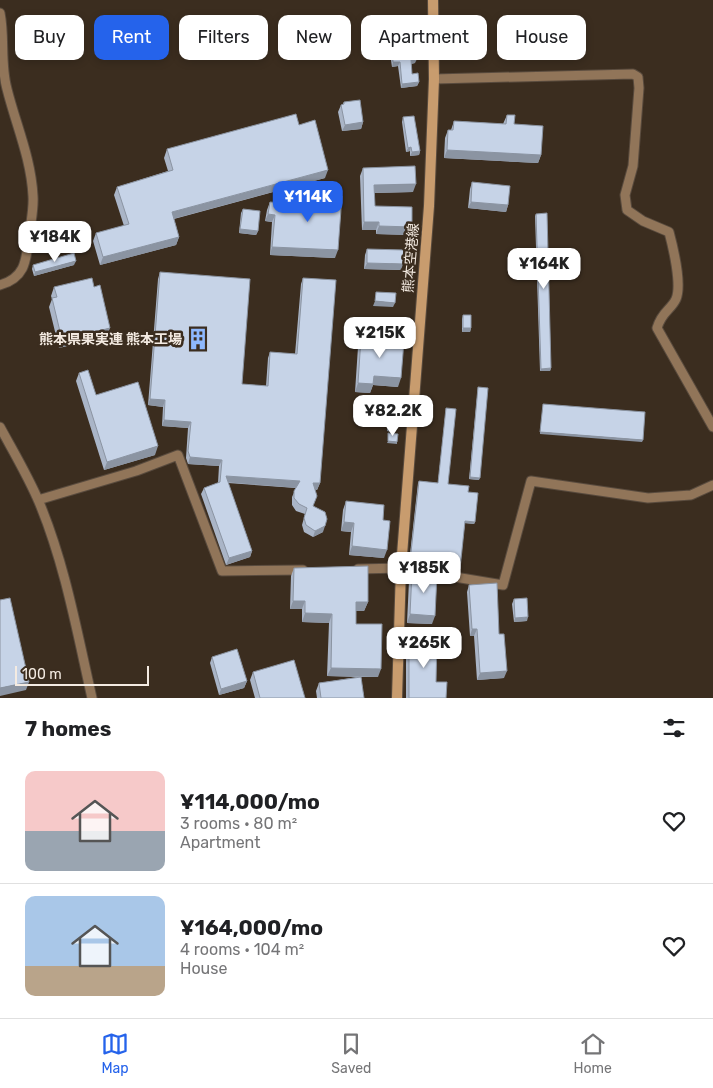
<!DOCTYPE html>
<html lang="en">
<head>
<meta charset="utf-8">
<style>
	:root { --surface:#fff; --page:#f2f2f2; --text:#202124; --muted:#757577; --line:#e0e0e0; --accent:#2563eb }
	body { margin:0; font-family:Rubik,"Noto Sans JP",sans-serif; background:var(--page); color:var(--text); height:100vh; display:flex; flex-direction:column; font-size:19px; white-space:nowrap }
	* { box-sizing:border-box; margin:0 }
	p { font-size:16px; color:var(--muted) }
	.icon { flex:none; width:28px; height:28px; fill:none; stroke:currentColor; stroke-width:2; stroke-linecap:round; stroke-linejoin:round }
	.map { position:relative; height:698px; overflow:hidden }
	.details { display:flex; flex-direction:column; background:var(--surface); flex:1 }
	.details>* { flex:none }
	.top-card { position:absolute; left:15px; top:15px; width:684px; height:45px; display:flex; gap:10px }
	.scale { position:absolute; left:15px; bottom:12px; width:134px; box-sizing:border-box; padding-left:5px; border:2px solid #f4ebe2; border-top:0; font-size:14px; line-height:18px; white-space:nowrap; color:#f4ebe2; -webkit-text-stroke:4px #3b2d1f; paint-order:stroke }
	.price { position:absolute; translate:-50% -42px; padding:0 11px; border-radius:10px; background:#fff; color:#222; font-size:16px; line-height:32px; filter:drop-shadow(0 1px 2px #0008) }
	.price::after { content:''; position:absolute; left:50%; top:30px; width:15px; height:11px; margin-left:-8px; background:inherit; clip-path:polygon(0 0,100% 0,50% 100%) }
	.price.active { background:var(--accent); color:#fff }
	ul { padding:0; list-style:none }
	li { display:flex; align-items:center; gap:15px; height:125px; padding:0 25px }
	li+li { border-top:1px solid var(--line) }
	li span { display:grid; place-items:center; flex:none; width:140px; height:100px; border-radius:10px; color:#555 }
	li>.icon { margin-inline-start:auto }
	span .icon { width:60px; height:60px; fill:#fffc; stroke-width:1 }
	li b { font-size:21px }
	h2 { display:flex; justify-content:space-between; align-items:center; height:60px; padding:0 25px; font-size:21px }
	.tag { padding:0 18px; border-radius:10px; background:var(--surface); box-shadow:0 2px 8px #0003; font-size:18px; line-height:45px }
	.tag.active { background:var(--accent); color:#fff }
	.tabs { display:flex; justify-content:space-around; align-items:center; height:70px; border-top:1px solid var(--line); background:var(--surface); font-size:14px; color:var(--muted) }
	.tabs a { display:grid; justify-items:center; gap:2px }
	.tabs .active { color:var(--accent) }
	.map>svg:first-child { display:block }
</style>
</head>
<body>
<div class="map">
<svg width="713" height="698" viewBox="0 0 713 698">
	<rect width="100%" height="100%" fill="#3b2d1f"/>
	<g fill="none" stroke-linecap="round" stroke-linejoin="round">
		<g stroke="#594b3e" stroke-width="11">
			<path id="street" d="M0,13c5,25 0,51 7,76 9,36 24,69 26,107 1,14 -3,29 -4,42 -3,23 -4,40 -29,47
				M434,79l199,-5 5,3 1,11 -6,78 -8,29 2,15 16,11 26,11c4,15 13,53 7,67 -5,11 -14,12 -19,29l56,99
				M0,427c13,24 28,49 39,75 26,62 38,130 53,196
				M38,500l98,-29 42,-16 44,116 81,-1
				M358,569l43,-1 102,17 28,-104 117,17 43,-3 22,-10"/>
		</g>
		<g stroke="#594b3e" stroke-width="12">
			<path id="secondary" d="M397,698l4,-130 28,-362 5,-127 -1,-79"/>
		</g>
		<use href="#street" stroke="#917559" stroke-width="9"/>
		<use href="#secondary" stroke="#c89c6e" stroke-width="10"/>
	</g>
	<path fill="#aab5c7" d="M392,50l23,13 -4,1 1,10 7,8 -2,4 -16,2 -3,-22 -6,1 -2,-13z
		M344,102l19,20 -2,7 -19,2 -4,-19 3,-7h1z
		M507,115l34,40 -3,8 -94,-5 1,-20 3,-8h3l3,-9 49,3z
		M403,117l17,34 -1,4 -9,1v-5l-4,1 -4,-30z
		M299,125l26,53 -151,41 5,18 -3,8 -76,20 -7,-24 3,-8 28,-7 -10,-31 3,-8 51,-16 -4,-13 3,-9z
		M363,168l50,24 -39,1 1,13 37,21 -3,8 -33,-1v-4h-14l-2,-54z
		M472,182l36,23 -2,7 -38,-4 2,-19z
		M306,193l29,65 -65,-3 2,-33 -7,-1 2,-11 3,-8 33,2z
		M243,209l15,22 -2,4 -17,-2 2,-20z
		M536,214l15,154 -1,3h-10l-5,-155z
		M367,249l34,21 -37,-1 1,-14z
		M33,265h41l-40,11 -2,-7z
		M160,272l82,112 24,2 2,-28 2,-6 25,2 6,-70 2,-6 17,205 -3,7 -2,-1 -2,17 10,26 -10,5 -9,-5 -2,-7 3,-11 -9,-3 -4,-6v-8l4,-9 -68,-5 24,68 -2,6 -24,8 -25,-71 3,-6 14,-5 1,-17 -31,-2 -2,-6 2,-30 -26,-2 1,-19 -15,-2 10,-126z
		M54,287l53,49 -48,12 -10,-41 3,-8 -1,-3z
		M463,315l8,13 -1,4h-8v-13z
		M361,338l37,49 -25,-2 -3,8 -15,-1 3,-45z
		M79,373l17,22 59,60 -51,15 -28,-89z
		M478,387l1,93 -10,-1z
		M446,408l2,76 20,8 7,30 -1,2 -9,-1 -6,48 -50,-8 9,-80 1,-2 19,2z
		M390,413l5,19 -8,-1 1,-14z
		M346,501l37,19 1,38 -35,-3 2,-23 -10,-1 2,-21z
		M294,568l74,34 -4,9h-8v13l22,53h-17l3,21h-47l-1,-7 3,-8 39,-6 -31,-1 2,-53 -27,-1v-13h-12l1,-33z
		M412,572l20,52 -25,-1 2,-42z
		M469,585l30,49 5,44 -27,2 -3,-44h-4l-3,-44z
		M514,599l13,22 -13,1 -2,-18z
		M409,636l27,46 10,16h-40v-55z
		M212,657l35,24 -3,7 -25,7 -9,-32z
		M253,672l52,26h-50l-5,-18z"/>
	<path fill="#8b94a2" d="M417,59l-2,4 -6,1 2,-4z
		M393,62h7l-2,4 -6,1z
		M419,82l-2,4 -16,2 1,-4z
		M363,122l-2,7 -19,2 3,-6z
		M411,147l-1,4 -4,1 2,-4z
		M447,150l94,5 -3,8 -94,-5z
		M420,151l-1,4 -9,1 2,-4z
		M328,170l-3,8 -156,42 3,-8z
		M416,184l-3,8 -42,1 3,-8z
		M471,202l37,3 -2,7 -38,-4z
		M268,214l7,1 -3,7 -7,-1z
		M364,222h15l-3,8h-14z
		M379,226l33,1 -3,8 -33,-1z
		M240,229l18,2 -2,4 -17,-2z
		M179,237l-3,8 -76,20 3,-8z
		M272,247l66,3 -3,8 -65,-3z
		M76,261l-2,4 -40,11 1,-4z
		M367,263l36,1 -2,6 -37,-1z
		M375,301l20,2 -2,4 -20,-1z
		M110,328l-3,8 -48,12 3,-8z
		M463,328h8l-1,4h-8z
		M551,368l-1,3h-10l1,-2z
		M374,376l27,2 -3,9 -25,-2 -3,8 -15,-1 3,-9z
		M150,399l15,1 -2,7 -15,-2z
		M164,420l27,2 -3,6 -26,-2z
		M388,427l8,1 -1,4 -8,-1z
		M540,432l103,8 -1,2 -102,-8z
		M388,441l9,1v2l-10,-1z
		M158,446l-3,9 -51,15 3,-8z
		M190,457l32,3 -3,6 -31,-2z
		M226,476l74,5 -3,7 -73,-6z
		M470,477l10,1 -1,2 -10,-1z
		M313,483h7l-3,7 -6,-1z
		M465,521l10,1 -1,2 -10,-1z
		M344,522l10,1 -3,9 -10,-1z
		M325,526l-2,6 -10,5 2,-6z
		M352,546l35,4 -3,8 -35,-3z
		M252,551l-2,6 -24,8 3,-7z
		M293,601h12l-3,8h-12z
		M356,602h12l-4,9h-11z
		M305,613l27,1 -3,9 -27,-1z
		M410,614l25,2 -3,8 -25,-1z
		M528,617l-1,4 -13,1 1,-4z
		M472,629h5l-3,7h-4z
		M331,668l50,1 -3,8 -51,-1z
		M507,671l-3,7 -27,2 3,-7z
		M247,681l-3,7 -25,7 2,-6z
		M29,682l-3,8 -26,6v-8z"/>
	<path fill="#c6d3e7" stroke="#8b94a2" d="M415,47l2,12 -6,1 1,14 6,-1 1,9 -17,2 -2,-22h-7l-1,-12z
		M360,100l3,22 -18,3 -4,-20 3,-1v-2z
		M296,114l3,11 16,-5 13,50 -156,42 7,25 -76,20 -7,-24 33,-9 -12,-37 56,-17 -6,-21z
		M507,115h8l-1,9 29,2 -2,29 -94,-5 1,-20h5l1,-9 52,3z
		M414,116l6,35 -8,1 -1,-5 -3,1 -5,-31z
		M415,166l1,18 -42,1 1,21 37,1v20l-33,-1v-4h-15l-1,-54z
		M472,182l38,4 -2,19 -37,-3z
		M306,193l36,3 -4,54 -66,-3 3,-32 -7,-1 2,-12 35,2z
		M243,209l17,2 -2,20 -18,-2z
		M547,213l4,155 -10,1 -5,-155z
		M367,249l37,1 -1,14 -36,-1z
		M74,253l2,8 -41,11 -2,-7z
		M160,272l90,7 -8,105 26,2 2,-34 27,2 6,-76 33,2 -16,203h-7l4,13 -4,10 12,6 2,7 -2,7 -10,5 -9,-6 -2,-7 3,-10 -8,-4 -5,-6v-7l6,-10 -74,-5 26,75 -23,7 -25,-70 16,-6 2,-22 -32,-3 -2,-6 3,-29 -27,-2 1,-20 -15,-1z
		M92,278l2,9 6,-2 10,43 -48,12 -10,-42 5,-1 -3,-10z
		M376,292l20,1 -1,10 -20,-2z
		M463,315h8v13h-8z
		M361,338l43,3 -3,37 -27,-2 -1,8 -15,-1z
		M88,370l8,25 42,-13 20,64 -51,16 -28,-89z
		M478,387l10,1 -8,90 -10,-1z
		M543,404l102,8 -2,28 -103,-8z
		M446,408l10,1 -8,75 21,2 -1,6 10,1 -3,29 -10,-1 -5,48 -50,-8 9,-80 19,2z
		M390,413l7,1 -1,14 -8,-1z
		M388,433l10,1 -1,8 -9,-1z
		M346,501l38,4 -1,15 7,1 -3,29 -35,-4 2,-23 -10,-1z
		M368,566v36h-12v22h26l-1,45 -50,-1 1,-54 -27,-1v-12h-12l1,-33z
		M412,572l25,2 -2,42 -25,-2z
		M497,583l2,51h5l3,37 -27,2 -3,-44h-5l-3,-44z
		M10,598l19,84 -29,6v-88z
		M527,598l1,19 -13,1 -1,-19z
		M409,636h28l-1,46h11l-1,16h-37z
		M237,649l10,32 -26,8 -9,-32z
		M294,660l11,38h-45l-7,-26z
		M361,677l3,21h-43l-2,-15z"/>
	<defs>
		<g id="building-bare" transform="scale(1.725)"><path d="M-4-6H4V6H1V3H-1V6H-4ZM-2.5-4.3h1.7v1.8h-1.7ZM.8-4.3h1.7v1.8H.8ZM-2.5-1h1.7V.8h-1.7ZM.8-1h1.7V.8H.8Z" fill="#8eb8fd" stroke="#3b2d1f" stroke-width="2.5" paint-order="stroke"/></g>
	</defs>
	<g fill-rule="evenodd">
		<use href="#building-bare" x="198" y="339"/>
	</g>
	<g text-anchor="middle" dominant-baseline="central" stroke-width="5" stroke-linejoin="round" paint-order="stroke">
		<g font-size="14" fill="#f4ebe2" stroke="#3b2d1f">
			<text transform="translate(411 258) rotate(-85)">熊本空港線</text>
		</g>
		<g font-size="14" font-weight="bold" fill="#f4ebe2" stroke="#3b2d1f" text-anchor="end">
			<text x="182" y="339">熊本県果実連 熊本工場</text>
		</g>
	</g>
</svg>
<div class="scale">100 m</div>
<b class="price active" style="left:308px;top:223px">¥114K</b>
<b class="price" style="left:55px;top:263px">¥184K</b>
<b class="price" style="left:544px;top:290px">¥164K</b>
<b class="price" style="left:380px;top:359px">¥215K</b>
<b class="price" style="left:393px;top:437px">¥82.2K</b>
<b class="price" style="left:424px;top:594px">¥185K</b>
<b class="price" style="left:424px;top:669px">¥265K</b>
<div class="top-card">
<a class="tag">Buy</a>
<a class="tag active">Rent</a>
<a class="tag">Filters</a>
<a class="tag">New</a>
<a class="tag">Apartment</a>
<a class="tag">House</a>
</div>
</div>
<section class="details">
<h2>7 homes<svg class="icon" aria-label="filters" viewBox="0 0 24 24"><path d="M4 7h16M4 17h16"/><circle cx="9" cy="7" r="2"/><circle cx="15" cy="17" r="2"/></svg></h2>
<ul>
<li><span style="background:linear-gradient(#f6c9c9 60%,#9aa5b1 0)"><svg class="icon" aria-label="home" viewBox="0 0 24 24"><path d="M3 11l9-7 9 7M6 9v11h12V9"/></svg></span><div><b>¥114,000/mo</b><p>3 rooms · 80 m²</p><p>Apartment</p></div><svg class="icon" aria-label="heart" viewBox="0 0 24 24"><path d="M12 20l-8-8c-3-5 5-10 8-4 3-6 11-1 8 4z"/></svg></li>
<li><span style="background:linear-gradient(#a9c7e8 70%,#b9a48a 0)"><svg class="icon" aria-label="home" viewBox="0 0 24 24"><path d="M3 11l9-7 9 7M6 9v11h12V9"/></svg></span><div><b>¥164,000/mo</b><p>4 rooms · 104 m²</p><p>House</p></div><svg class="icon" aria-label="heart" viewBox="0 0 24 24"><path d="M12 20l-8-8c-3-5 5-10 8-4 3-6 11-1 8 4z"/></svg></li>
</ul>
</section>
<nav class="tabs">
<a class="active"><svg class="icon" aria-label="map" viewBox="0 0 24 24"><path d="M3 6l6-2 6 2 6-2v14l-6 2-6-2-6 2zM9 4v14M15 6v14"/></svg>Map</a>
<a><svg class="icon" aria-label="saved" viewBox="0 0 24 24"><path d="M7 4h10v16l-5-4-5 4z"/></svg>Saved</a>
<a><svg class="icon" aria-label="home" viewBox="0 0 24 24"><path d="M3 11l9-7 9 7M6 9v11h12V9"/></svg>Home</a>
</nav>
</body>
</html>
